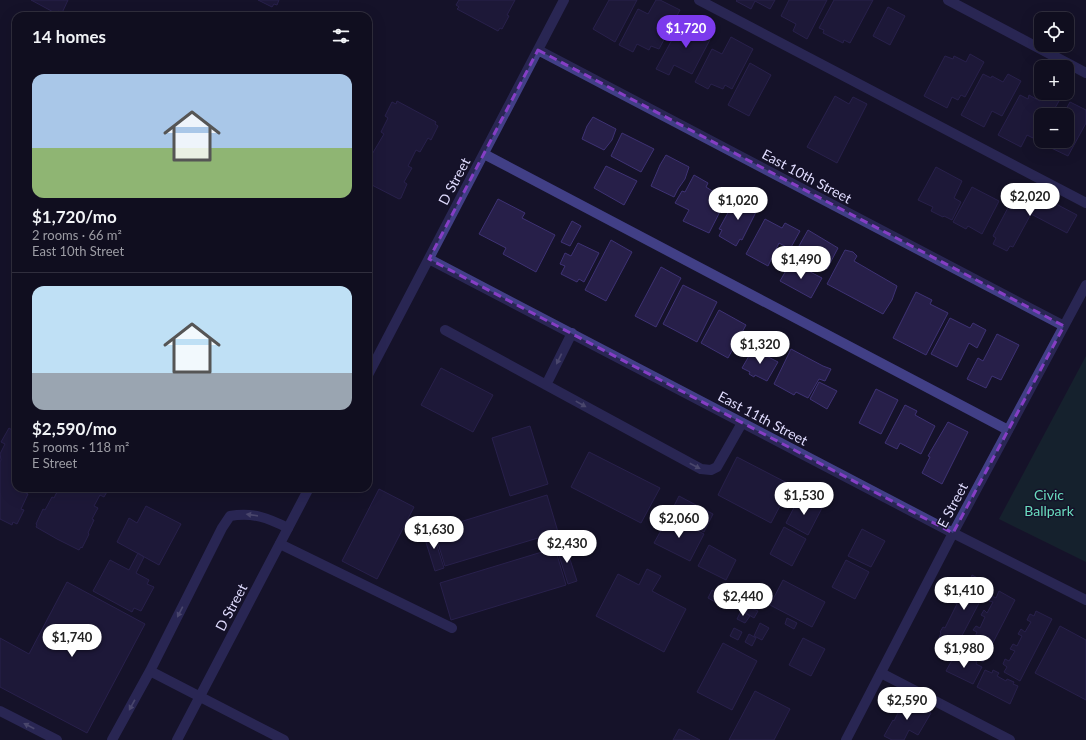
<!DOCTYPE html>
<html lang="en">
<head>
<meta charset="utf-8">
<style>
	:root { --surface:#100e1f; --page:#191728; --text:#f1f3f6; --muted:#9c9ca4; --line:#302e3d; --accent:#7c3aed }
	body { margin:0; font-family:Lato,sans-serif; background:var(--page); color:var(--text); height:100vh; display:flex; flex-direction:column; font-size:15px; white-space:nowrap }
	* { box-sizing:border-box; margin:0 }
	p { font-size:13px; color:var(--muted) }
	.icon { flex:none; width:22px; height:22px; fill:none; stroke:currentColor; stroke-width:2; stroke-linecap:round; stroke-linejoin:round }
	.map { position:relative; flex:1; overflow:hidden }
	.sheet { position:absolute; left:12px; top:12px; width:360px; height:480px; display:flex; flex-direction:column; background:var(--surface); border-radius:12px; box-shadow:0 4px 16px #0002,0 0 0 1px var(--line) }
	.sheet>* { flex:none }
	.buttons { position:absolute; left:1034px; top:12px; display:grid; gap:8px }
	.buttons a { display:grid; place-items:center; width:40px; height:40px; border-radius:8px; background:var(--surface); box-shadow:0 4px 16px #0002,0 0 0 1px var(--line); font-size:20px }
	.price { position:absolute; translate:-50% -34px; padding:0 9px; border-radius:14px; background:#fff; color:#222; font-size:13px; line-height:26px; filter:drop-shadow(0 1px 2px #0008) }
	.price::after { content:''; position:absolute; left:50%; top:24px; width:12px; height:9px; margin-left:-6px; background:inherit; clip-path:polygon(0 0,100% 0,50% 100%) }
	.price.selected { background:var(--accent); color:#fff }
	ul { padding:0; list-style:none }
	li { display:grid; align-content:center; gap:8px; height:212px; padding:0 20px }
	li+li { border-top:1px solid var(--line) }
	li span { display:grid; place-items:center; height:124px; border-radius:12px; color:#555 }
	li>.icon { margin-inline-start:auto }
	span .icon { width:72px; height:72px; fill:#fffc; stroke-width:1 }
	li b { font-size:17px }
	h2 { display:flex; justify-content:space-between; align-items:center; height:48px; padding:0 20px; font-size:17px }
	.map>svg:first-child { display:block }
</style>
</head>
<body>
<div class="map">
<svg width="1086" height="740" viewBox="0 0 1086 740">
	<rect width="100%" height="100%" fill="#151229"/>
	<path fill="#153331" d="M1086,356v206l-87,-43z"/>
	<path fill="#271f49" stroke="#3e3274" d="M31,0h37l-6,13 -4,-2 -1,3z
		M258,0h21l-2,5 -3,-1 -2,3z
		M459,0h56l-8,15 2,1 -7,13 -2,-1 -2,3 -41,-22 2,-2 -3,-2z
		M609,0h28l-22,42 -22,-13z
		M656,0h4l20,10 -21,39 -8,-3 -2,4 -12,-6 -4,8 -14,-7 19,-36 10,5z
		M737,0h38l-5,9 -15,-8 -4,8 -15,-8z
		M789,0h38l-20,39 -14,-8 3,-7 -15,-8z
		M834,0h39l-23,43 -6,-3 -1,3 -20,-10 1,-3 -5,-2z
		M888,7l17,9 -15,29 -17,-9z
		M689,20l25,12 -22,42 -18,-9 -5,10 -13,-6 17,-31 6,3z
		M731,37l22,12 -21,40 -7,-4 -2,4 -12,-5 -3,5 -13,-7 17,-33 10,5z
		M970,54l14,8 -19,35 -4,-2 -3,5 -6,-3 -5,11 -23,-12 21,-40 8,3 1,-3 12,6z
		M750,63l21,12 -22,41 -21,-11z
		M983,74l8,4 1,-2 11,6 5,-8 13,7 -19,35 -10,-5 -8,16 -23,-12z
		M1044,93l15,8 -8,14h-10l-1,21 -5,-3 -2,5 -6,-3 -6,12 -23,-12 22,-40 8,4 1,-4 11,6z
		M835,96l14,8 4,-7 14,7 -30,59 -30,-16z
		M397,101l39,21 -1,2 3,2 -7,14 -3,-2 -8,14 -4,-2 -8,16 4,2 -8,14 3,2 -6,14 -2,1 -31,-16v-22l16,-27 -3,-2 7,-14 -3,-2 7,-14 4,2z
		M1070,102l16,8v13l-18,33 -21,-10 3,-5h17v-26h-4z
		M593,117l23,12 -4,11 -8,10 -22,-11 5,-13z
		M622,133l32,16 -13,23 -30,-16z
		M666,155l23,12 -4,12 -7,10 -4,8 -23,-11 9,-21z
		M606,166l31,15 -13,24 -30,-17z
		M936,167l26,14 -8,17 7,4 -9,18 -8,-4 -1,1 -12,-6 2,-4 -15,-7z
		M694,175l14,8 -2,4 20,13 -17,33 -26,-12 6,-11 -14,-7 7,-12 3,1z
		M1020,185l57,30 -10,18 -36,-19 -18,33 -3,-1 -3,5 -14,-7 3,-6 -3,-2z
		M972,187l27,14 -17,33 -14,-8 -2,3 -13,-7z
		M739,197l17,9 -2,4 2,2 -14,28 -2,-1 -4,7 -17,-10 3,-6 -3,-1 16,-29 1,1z
		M498,199l27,14 -3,5 33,17 -19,37 -33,-18 3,-6 -27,-14z
		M765,219l17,9 3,-5 15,8 -10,18 -11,-6 -11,23 -22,-12z
		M572,221l9,5 -11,20 -9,-4z
		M808,230l30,18 -11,21 -32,-16z
		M611,240l21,12 -26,49 -21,-11z
		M578,243l21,10 -15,29 -5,-3 -2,3 -16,-8 4,-8 -5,-2 5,-11 6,3z
		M845,250l8,2 4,4 -3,5 43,25 -5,14 -9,14 -56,-30z
		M791,262l31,16 -11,20 -31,-17z
		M661,267l20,11 -25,49 -21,-11z
		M683,285l34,17 -20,40 -34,-18z
		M916,292l16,8 -2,4 18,9 -22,42 -33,-17z
		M719,310l27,15 -18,33 -27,-15z
		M950,318l20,10 3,-5 13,7 -9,18 -8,-5 -12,24 -26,-13z
		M997,334l22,11 -18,35 -9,-4 -6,12 -19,-9 11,-21 5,3z
		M753,349l25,13 -11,19 -12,-6 -1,2 -5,-3 1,-2 -8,-4z
		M791,349l32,17 8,3 -6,12 -6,-2 -11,19 -12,-6 -2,3 -20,-11z
		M441,368l52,27 -20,37 -52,-27z
		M819,382l18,9 -10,18 -17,-10z
		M876,389l22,11 -17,34 -22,-11z
		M905,405l12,6 -2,4 20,11 -14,28 -21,-11 -3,6 -12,-6z
		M948,422l20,10 -26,52 -20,-11 8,-16 -2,-1z
		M530,426l18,58 -38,12 -18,-58z
		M9,428l3,2 1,-2 3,1v59h10l-2,4 4,2 -7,15 3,1 -7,14 -4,-2 -1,3 -12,-6v-57l1,-2 -1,-6 5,-10 -4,-2z
		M589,452l71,36 -19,35 -70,-36z
		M737,457l54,28 -20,38 -53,-28z
		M59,488l4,2 1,-2h45l-5,9 -4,-2 -6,11 4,2 -6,11 2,1 -6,13 1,1 -7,14 -1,-1 -2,3 -22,-11 -21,-12 1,-2 -1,-1 7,-15 2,1 7,-13 2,1z
		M379,489l35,18 -37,72 -35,-18z
		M547,495l11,37 -113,34 -11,-36z
		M679,496l34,18 -9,18 -34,-18z
		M800,496l22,12 -14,27 -22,-12z
		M146,506l35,18 -22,41 -42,-23 12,-24 8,5z
		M669,516l35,18 -14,27 -36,-18z
		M784,527l22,12 -14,27 -22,-12z
		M862,529l23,12 -14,26 -23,-11z
		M432,530l12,38 -9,3 -12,-38z
		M565,544l12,37 -9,3 -12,-38z
		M709,545l27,15 -10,20 -28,-14z
		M555,548l11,37 -115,35 -11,-37z
		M138,553l6,4 -8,16 13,7 -2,4 7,3 -13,24 -7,-3 -2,4 -39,-21 17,-31 19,10z
		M846,560l23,12 -14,27 -23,-12z
		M647,569l14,7 -9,15 34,18 -22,43 -68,-36 22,-42 21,11z
		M972,575l17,9 -33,63 -17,-9 2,-5 -1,-1 3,-5 2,1 12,-24 -4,-2 4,-6 3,2 6,-11 -3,-1 3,-6 3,2z
		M783,580l42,22 -13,25 -42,-22z
		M67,582l78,42 -58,109 -87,-46v-49l29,16z
		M712,590l9,4 -4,9 -9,-5z
		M999,591l16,9 -32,62 -16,-9 3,-6 -4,-3 2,-4 5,2 4,-10 -4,-2 3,-4 4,2 5,-11 -4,-2 3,-5 3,3 6,-11 -4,-1 3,-5 4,2z
		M749,607l9,4 -4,7 -8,-5z
		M741,611l9,5 -5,7 -8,-4z
		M1036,611l16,8 -32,62 -16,-9 3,-5 -4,-3 2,-5 4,2 6,-10 -5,-2 3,-5 4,2 5,-10 -4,-2 3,-5 4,3 6,-10 -4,-2 3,-6 4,2z
		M787,618l10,5 -3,6 -9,-5z
		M760,623l9,5 -7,12 -8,-4z
		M1060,626l26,14v60l-51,-27z
		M734,628l8,4 -4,8 -8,-4z
		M749,634l7,4 -4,8 -7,-4z
		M803,638l22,11 -14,27 -22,-11z
		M723,643l34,18 -25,49 -35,-18z
		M956,653l13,8 2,-3 6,4 -1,2 6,3 -9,17 -27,-13z
		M985,670l7,3 1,-3 6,3 -2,3 9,5 1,-2 7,3 -1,2 5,2 -8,18 -33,-17z
		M755,691l35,18 -16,31h-45z
		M905,699l26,14 -13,22 -9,-5 -5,10h-12l-8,-4 9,-16 1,1z
		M679,729l21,11h-27z"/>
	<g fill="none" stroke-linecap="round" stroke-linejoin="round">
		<path stroke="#413f86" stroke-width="10" d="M699,0l387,203
			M484,154l524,276
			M445,330l256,139 10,1 6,-3 25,-44
			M546,385l26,-52
			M280,544l172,84
			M150,671l134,69
			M881,673l129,67
			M0,711l57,29
			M112,740l38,-69 72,-143 8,-12c23,-4 38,2 58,12"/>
		<path stroke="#413f86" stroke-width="10" d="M948,0l138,73
			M538,50l526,276
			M429,259l524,274 133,67
			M368,375l196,-375
			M177,740l132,-252
			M846,740l107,-207 133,-248"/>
	</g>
	<defs><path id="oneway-solid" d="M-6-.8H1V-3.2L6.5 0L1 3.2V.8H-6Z"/></defs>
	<g fill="#8885bc">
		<use href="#oneway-solid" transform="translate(559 359) rotate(116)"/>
		<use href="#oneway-solid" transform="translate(581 404) rotate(29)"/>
		<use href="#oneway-solid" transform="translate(695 466) rotate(28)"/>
		<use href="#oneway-solid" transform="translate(252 515) rotate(-172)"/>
		<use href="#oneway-solid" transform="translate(180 612) rotate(117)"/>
		<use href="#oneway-solid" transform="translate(132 705) rotate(119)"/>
		<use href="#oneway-solid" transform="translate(29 726) rotate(-153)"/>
	</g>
	<path d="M0 0H1086V740H0ZM538,50l526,276 -111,207 -524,-274z" fill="#151229" fill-opacity=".55" fill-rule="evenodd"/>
	<path fill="none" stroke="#853ec5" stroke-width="3" stroke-dasharray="8 5" stroke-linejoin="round" d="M538,50l526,276 -111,207 -524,-274z"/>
	<g text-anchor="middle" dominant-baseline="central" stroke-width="3" stroke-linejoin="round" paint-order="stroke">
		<g font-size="14" fill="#dfdbfd" stroke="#151229">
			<text transform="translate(807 176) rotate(28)">East 10th Street</text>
			<text transform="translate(454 181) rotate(-62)">D Street</text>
			<text transform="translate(763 418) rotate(28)">East 11th Street</text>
			<text transform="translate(952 505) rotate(-62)">E Street</text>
			<text transform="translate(231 607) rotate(-62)">D Street</text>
		</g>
		<g font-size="14" fill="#69dcbe" stroke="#151229">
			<text x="1049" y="494">Civic<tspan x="1049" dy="16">Ballpark</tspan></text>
		</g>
	</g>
</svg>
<div class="buttons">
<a><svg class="icon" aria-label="locate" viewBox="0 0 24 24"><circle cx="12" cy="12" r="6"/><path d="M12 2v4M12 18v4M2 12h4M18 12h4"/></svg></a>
<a>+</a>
<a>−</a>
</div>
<b class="price selected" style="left:686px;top:49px">$1,720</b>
<b class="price" style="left:1030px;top:217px">$2,020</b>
<b class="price" style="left:738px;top:221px">$1,020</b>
<b class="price" style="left:801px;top:280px">$1,490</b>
<b class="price" style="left:760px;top:365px">$1,320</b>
<b class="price" style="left:804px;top:516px">$1,530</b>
<b class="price" style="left:679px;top:539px">$2,060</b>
<b class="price" style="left:434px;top:550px">$1,630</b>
<b class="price" style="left:567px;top:564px">$2,430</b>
<b class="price" style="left:964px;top:611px">$1,410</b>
<b class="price" style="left:743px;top:617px">$2,440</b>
<b class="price" style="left:72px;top:658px">$1,740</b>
<b class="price" style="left:964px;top:669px">$1,980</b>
<b class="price" style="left:907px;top:721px">$2,590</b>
<section class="sheet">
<h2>14 homes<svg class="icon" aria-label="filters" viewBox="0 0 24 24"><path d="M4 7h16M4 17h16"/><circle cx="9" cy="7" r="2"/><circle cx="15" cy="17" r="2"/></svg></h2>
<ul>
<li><span style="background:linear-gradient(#a9c7e8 60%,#8fb573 0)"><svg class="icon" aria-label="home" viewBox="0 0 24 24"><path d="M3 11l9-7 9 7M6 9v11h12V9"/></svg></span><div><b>$1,720/mo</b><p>2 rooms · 66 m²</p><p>East 10th Street</p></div></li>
<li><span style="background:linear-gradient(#bfe0f5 70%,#9aa5b1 0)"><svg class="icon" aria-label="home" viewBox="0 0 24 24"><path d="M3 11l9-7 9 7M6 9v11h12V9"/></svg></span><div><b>$2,590/mo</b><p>5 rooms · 118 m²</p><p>E Street</p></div></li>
</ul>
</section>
</div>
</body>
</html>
